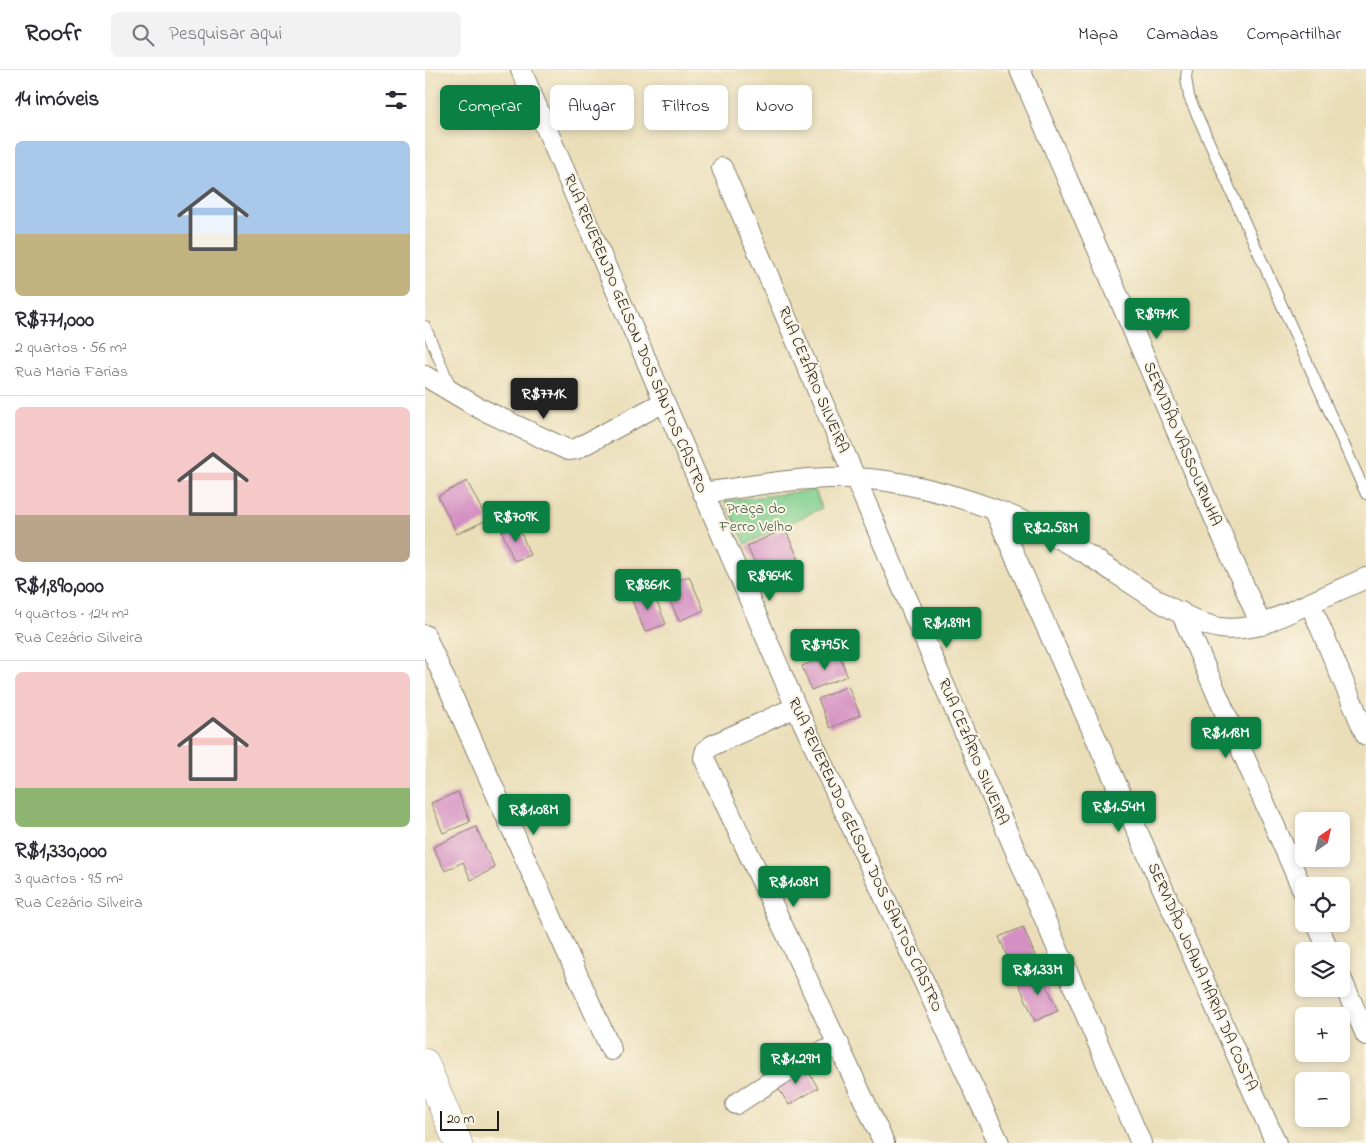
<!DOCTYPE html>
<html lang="pt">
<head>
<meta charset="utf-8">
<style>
	:root { --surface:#fff; --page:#f2f2f3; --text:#2b2b33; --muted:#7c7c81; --line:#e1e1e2; --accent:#0b8043 }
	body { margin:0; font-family:"Indie Flower",sans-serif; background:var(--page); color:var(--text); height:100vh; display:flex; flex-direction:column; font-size:19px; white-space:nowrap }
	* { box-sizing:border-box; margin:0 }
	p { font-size:16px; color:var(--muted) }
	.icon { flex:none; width:28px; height:28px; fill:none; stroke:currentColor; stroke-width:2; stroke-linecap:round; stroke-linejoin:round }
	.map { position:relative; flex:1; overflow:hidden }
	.sheet { display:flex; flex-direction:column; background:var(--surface); width:425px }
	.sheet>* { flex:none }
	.hud { position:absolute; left:15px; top:15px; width:475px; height:45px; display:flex; gap:10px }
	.needle { width:32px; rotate:34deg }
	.tools { position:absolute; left:870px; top:742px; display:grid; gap:10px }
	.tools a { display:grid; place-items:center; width:55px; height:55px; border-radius:8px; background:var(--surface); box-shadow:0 2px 8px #0003; font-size:25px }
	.scale { position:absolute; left:15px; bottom:12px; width:59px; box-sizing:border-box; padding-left:5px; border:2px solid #1c1c1c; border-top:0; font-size:14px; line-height:18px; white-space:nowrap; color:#1c1c1c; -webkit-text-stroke:4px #fcf5e5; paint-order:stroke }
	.price { position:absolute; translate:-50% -42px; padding:0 11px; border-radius:5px; background:var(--accent); color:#fff; font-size:16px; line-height:32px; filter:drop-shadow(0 1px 2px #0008) }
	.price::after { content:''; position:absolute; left:50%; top:30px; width:15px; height:11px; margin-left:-8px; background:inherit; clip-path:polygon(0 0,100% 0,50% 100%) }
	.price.on { background:#222; color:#fff }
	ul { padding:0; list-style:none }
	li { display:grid; align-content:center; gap:10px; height:265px; padding:0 15px }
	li+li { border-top:1px solid var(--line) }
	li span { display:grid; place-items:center; height:155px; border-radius:8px; color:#555 }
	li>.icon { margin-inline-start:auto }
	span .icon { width:90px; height:90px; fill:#fffc; stroke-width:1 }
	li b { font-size:21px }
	h2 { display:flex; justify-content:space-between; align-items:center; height:60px; padding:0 15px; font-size:21px }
	.pill { padding:0 18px; border-radius:8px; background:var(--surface); box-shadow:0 2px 8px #0003; font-size:18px; line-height:45px }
	.pill.on { background:var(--accent); color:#fff }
	header { display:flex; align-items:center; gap:30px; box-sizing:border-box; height:70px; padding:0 25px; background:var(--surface); border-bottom:1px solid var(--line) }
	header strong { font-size:24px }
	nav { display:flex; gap:28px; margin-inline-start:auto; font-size:18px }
	.search { width:350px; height:45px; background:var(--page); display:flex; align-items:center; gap:12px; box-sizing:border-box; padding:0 18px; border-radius:8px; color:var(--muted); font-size:19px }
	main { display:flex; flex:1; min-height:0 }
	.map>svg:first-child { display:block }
</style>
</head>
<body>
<header>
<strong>Roofr</strong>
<div class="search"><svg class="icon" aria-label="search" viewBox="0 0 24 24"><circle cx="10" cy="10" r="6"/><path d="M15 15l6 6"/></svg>Pesquisar aqui</div>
<nav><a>Mapa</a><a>Camadas</a><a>Compartilhar</a></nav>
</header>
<main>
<section class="sheet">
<h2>14 imóveis<svg class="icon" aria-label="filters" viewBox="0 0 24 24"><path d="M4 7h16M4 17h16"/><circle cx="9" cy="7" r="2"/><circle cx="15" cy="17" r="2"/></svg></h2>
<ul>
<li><span style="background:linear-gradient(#a9c7e8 60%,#c2b280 0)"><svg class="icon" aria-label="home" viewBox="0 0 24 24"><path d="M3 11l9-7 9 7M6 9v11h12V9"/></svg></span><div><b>R$771,000</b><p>2 quartos · 56 m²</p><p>Rua Maria Farias</p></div></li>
<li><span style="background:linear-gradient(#f6c9c9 70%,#b9a48a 0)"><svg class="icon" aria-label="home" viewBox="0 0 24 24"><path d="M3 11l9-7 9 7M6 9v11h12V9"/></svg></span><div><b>R$1,890,000</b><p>4 quartos · 124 m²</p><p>Rua Cezário Silveira</p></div></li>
<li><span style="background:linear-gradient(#f6c9c9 75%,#8fb573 0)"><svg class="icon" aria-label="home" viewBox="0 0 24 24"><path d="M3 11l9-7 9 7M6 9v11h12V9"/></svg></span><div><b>R$1,330,000</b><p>3 quartos · 95 m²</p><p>Rua Cezário Silveira</p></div></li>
</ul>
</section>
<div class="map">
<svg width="941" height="1073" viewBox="0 0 941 1073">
	<rect width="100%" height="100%" fill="#fcf5e5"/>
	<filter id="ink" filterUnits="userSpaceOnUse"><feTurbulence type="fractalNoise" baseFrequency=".02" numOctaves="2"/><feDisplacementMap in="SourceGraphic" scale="10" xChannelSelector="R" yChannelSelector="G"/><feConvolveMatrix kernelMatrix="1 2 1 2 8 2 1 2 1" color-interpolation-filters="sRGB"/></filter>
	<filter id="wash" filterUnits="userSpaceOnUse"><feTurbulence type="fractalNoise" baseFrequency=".0096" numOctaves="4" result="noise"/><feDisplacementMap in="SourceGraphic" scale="20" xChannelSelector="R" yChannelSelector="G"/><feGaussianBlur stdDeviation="1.12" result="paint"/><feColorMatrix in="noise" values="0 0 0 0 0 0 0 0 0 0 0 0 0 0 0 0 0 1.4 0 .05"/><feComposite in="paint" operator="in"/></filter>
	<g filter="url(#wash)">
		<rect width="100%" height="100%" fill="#eadeb9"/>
		<path fill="#7fce8e" stroke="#4e7555" d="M390,420l7,18 -76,36 -21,-43z"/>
		<g id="blocks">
			<path fill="#d48fc3" d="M42,411l20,39 -30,14 -19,-38z
				M93,455l12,30 -16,6 -12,-30z
				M360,459l14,31 -38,17 -14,-31z
				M264,506l15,34 -25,11 -15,-34z
				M227,520l14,34 -21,8 -14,-34z
				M414,582l8,24 -36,14 -9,-24z
				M423,616l12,29 -30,13 -12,-29z
				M33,722l12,30 -27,11 -12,-30z
				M51,757l19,41 -24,12 -8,-18 -18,9 -12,-24z
				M598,857l14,33 -24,10 -14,-33z
				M616,902l17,39 -23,10 -17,-39z
				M379,994l14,24 -29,17 -15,-23z"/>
		</g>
	</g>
	<g filter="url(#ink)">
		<use href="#blocks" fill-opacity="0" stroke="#837d6a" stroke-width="1"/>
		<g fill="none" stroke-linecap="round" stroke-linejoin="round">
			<g stroke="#837d6a" stroke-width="12">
				<path id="lane" d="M762,0l-1,7 3,20 177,397
					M0,256l27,64"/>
			</g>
			<g stroke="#837d6a" stroke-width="22">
				<path id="street" d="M96,0l275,637 203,436
					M595,0l241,555
					M297,98l419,975
					M0,306l54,32 89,42 8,-1 88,-47
					M278,423c50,-7 100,-17 150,-15 44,1 99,16 140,31 33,12 65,28 95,46 36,22 92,66 132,73 14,2 27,0 41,-3l105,-47
					M569,439l282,634
					M885,533l56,132
					M756,542l123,281
					M0,565l186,415
					M371,637l-83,38 -7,5 -2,8 180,385
					M892,854l12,27
					M916,908l25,57
					M311,1034l62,-40 41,-20"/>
			</g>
			<g stroke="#837d6a" stroke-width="29">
				<path id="secondary" d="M0,993l33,80"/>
			</g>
			<use href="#lane" stroke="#fff" stroke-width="10"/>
			<use href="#street" stroke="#fff" stroke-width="20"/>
			<use href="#secondary" stroke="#fff" stroke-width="28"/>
		</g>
	</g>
	<g text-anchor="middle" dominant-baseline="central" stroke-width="4" stroke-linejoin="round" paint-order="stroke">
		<g font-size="16" fill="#1c1c1c" stroke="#fcf5e5">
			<text transform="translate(210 264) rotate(67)">RUA REVERENDO GELSON DOS SANTOS CASTRO</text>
			<text transform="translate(388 310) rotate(67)">RUA CEZÁRIO SILVEIRA</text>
			<text transform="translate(757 374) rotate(67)">SERVIDÃO VASSOURINHA</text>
			<text transform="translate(548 682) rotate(67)">RUA CEZÁRIO SILVEIRA</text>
			<text transform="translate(440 785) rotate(65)">RUA REVERENDO GELSON DOS SANTOS CASTRO</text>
			<text transform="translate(777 907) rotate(66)">SERVIDÃO JOANA MARIA DA COSTA</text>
		</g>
		<g font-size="16" fill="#3f5a44" stroke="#fcf5e5">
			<text x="331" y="439">Praça do<tspan x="331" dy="18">Ferro Velho</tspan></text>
		</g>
	</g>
</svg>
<div class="tools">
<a><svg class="needle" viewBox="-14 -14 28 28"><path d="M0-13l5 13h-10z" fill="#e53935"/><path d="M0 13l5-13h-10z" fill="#7c7c81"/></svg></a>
<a><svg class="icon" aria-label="locate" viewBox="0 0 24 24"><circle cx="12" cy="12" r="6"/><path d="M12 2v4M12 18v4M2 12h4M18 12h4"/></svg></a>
<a><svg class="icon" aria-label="layers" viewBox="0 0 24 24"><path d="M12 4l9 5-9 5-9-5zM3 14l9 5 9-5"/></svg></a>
<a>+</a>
<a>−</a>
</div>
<div class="scale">20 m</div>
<b class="price" style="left:732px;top:270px">R$971K</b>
<b class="price on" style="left:119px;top:350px">R$771K</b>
<b class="price" style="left:91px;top:473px">R$709K</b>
<b class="price" style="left:626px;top:484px">R$2.58M</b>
<b class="price" style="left:345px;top:532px">R$964K</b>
<b class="price" style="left:223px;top:541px">R$861K</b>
<b class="price" style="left:522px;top:579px">R$1.89M</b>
<b class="price" style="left:400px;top:601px">R$795K</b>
<b class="price" style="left:801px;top:689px">R$1.18M</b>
<b class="price" style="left:694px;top:763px">R$1.54M</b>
<b class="price" style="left:109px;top:766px">R$1.08M</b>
<b class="price" style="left:369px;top:838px">R$1.08M</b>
<b class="price" style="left:613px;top:926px">R$1.33M</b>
<b class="price" style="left:371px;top:1015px">R$1.29M</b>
<div class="hud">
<a class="pill on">Comprar</a>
<a class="pill">Alugar</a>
<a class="pill">Filtros</a>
<a class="pill">Novo</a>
</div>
</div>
</main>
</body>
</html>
